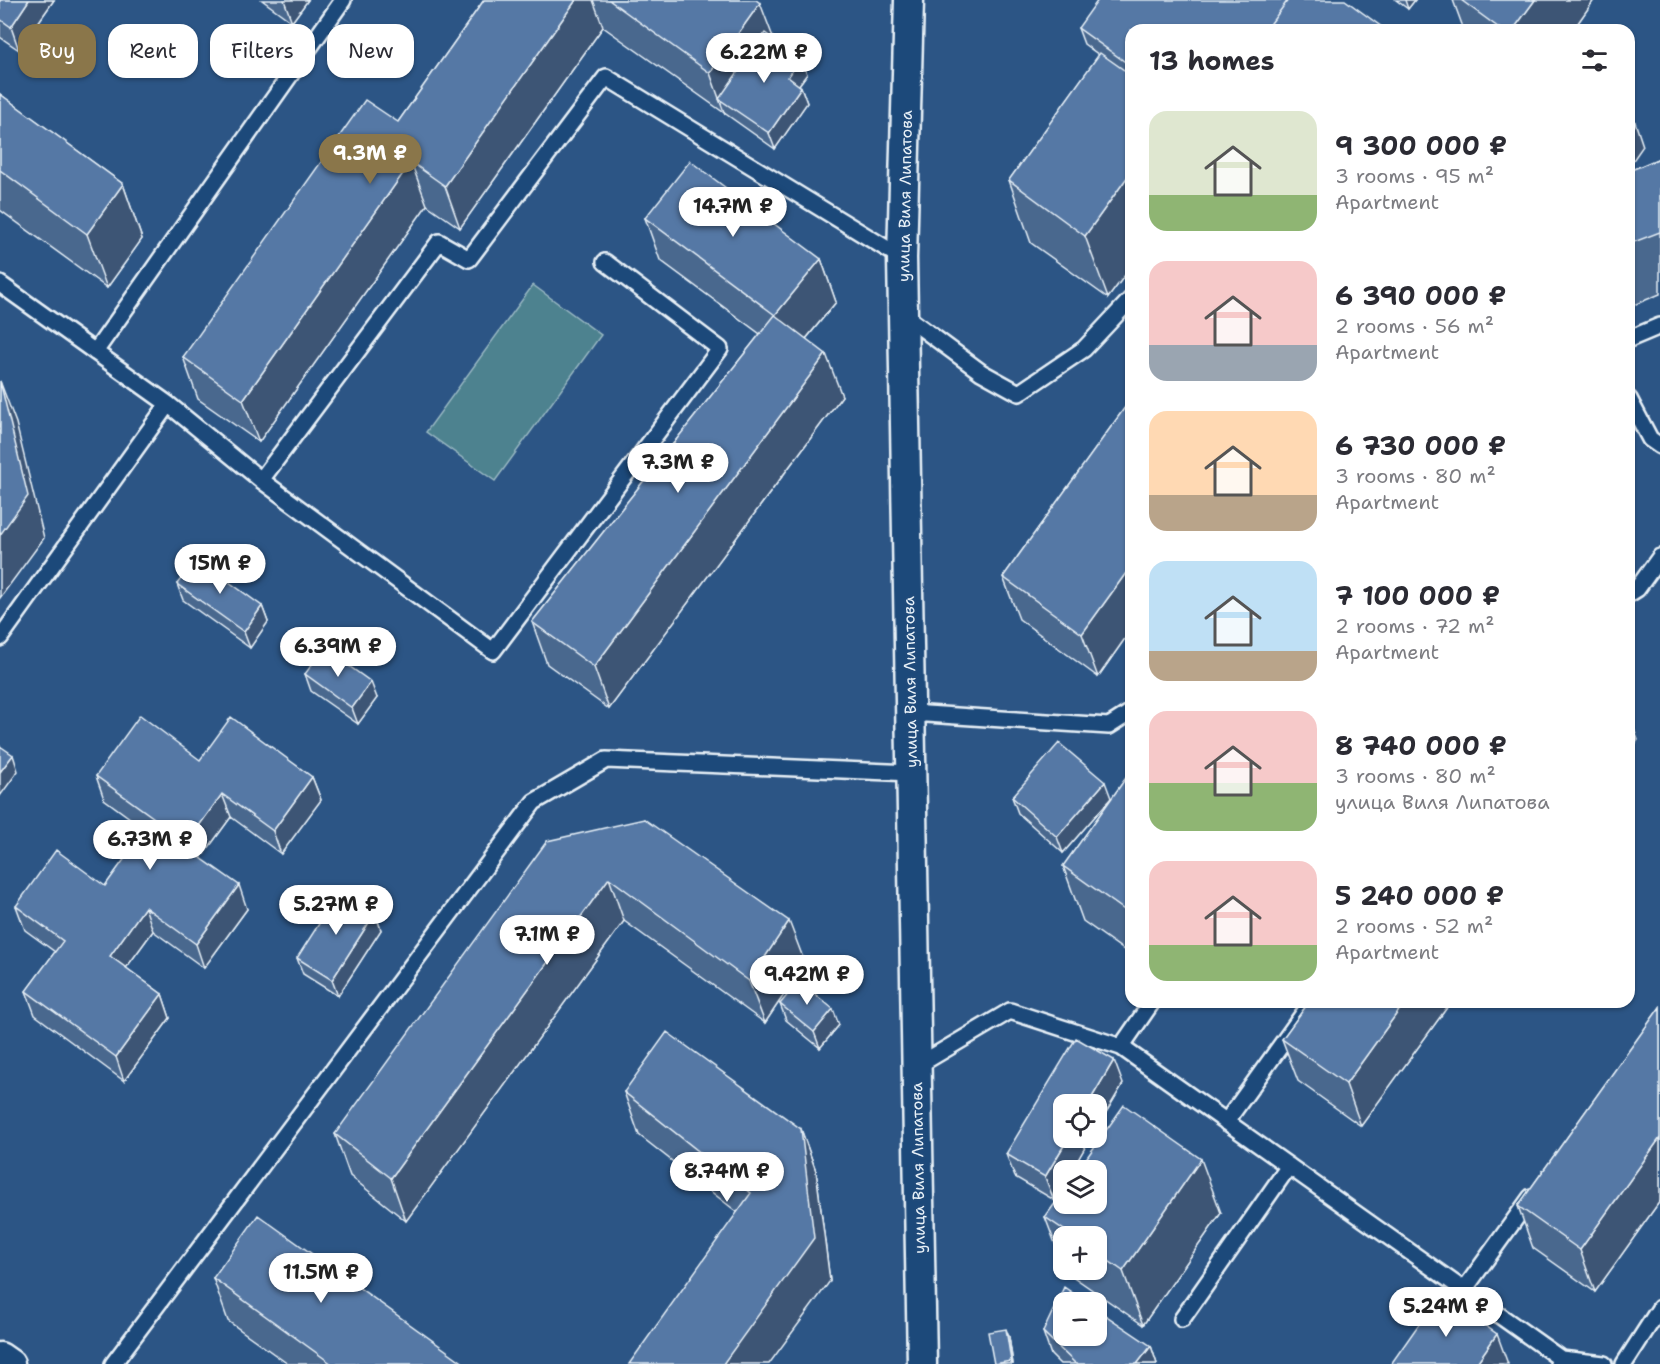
<!DOCTYPE html>
<html lang="en">
<head>
<meta charset="utf-8">
<style>
	:root { --surface:#fff; --page:#f2f2f3; --text:#2b2b33; --muted:#7c7c81; --accent:#8a764a }
	body { margin:0; font-family:"Shantell Sans",sans-serif; background:var(--page); color:var(--text); height:100vh; display:flex; flex-direction:column; font-size:22px; white-space:nowrap }
	* { box-sizing:border-box; margin:0 }
	p { font-size:20px; color:var(--muted) }
	.icon { flex:none; width:33px; height:33px; fill:none; stroke:currentColor; stroke-width:2; stroke-linecap:round; stroke-linejoin:round }
	.map { position:relative; flex:1; overflow:hidden }
	.details { position:absolute; left:1125px; top:24px; width:510px; height:984px; display:flex; flex-direction:column; background:var(--surface); border-radius:18px; box-shadow:0 2px 4px #0004 }
	.details>* { flex:none }
	.banner { position:absolute; left:18px; top:24px; width:570px; height:54px; display:flex; gap:12px }
	.buttons { position:absolute; left:1053px; top:1094px; display:grid; gap:12px }
	.buttons a { display:grid; place-items:center; width:54px; height:54px; border-radius:12px; background:var(--surface); box-shadow:0 2px 4px #0004; font-size:30px }
	.price { position:absolute; translate:-50% -51px; padding:0 14px; border-radius:21px; background:#fff; color:#222; font-size:20px; line-height:39px; filter:drop-shadow(0 2px 3px #0008) }
	.price::after { content:''; position:absolute; left:50%; top:36px; width:18px; height:14px; margin-left:-9px; background:inherit; clip-path:polygon(0 0,100% 0,50% 100%) }
	.price.selected { background:var(--accent); color:#fff }
	ul { padding:0; list-style:none }
	li { display:flex; align-items:center; gap:18px; height:150px; padding:0 24px }
	li span { display:grid; place-items:center; flex:none; width:168px; height:120px; border-radius:18px; color:#555 }
	li>.icon { margin-inline-start:auto }
	span .icon { width:72px; height:72px; fill:#fffc; stroke-width:1 }
	li b { font-size:26px }
	h2 { display:flex; justify-content:space-between; align-items:center; height:72px; padding:0 24px; font-size:26px }
	.tag { padding:0 21px; border-radius:18px; background:var(--surface); box-shadow:0 2px 4px #0004; font-size:21px; line-height:54px }
	.tag.selected { background:var(--accent); color:#fff }
	.map>svg:first-child { display:block }
</style>
</head>
<body>
<div class="map">
<svg width="1660" height="1364" viewBox="0 0 1660 1364">
	<rect width="100%" height="100%" fill="#2c5585"/>
	<filter id="ink" filterUnits="userSpaceOnUse"><feTurbulence type="fractalNoise" baseFrequency=".0167" numOctaves="2"/><feDisplacementMap in="SourceGraphic" scale="12" xChannelSelector="R" yChannelSelector="G"/><feConvolveMatrix kernelMatrix="1 2 1 2 8 2 1 2 1" color-interpolation-filters="sRGB"/></filter>
	<g filter="url(#ink)">
		<path fill="#4e828f" stroke="#9bbac4" stroke-width="1.5" d="M533,285l68,50 -106,146 -69,-49z"/>
		<g fill="none" stroke-linecap="round" stroke-linejoin="round">
			<g stroke="#e8f1f8" stroke-width="20">
				<path id="service" d="M0,284l168,120 93,76 232,171 227,-302 -115,-87
					M904,315l77,57 38,21 65,-44 47,-50
					M1629,339l31,-13
					M95,352l248,-352
					M1629,399l21,40 10,7
					M261,480l178,-238 30,17 137,-182 296,181
					M1629,594l8,-5 23,-32
					M0,638l168,-234
					M911,713l198,13 22,-14
					M1121,1047l31,-45
					M917,1066l93,-55 111,36 440,312 2,5
					M1226,1122l86,-120
					M1464,1290l67,-93
					M1182,1319l107,-153
					M113,1364l421,-562 72,-42 306,13
					M1558,1364l3,-5 43,5
					M1624,1364l36,-56"/>
			</g>
			<g stroke="#e8f1f8" stroke-width="33">
				<path id="minor" d="M909,0l-7,258 20,1106
					M0,1357l10,7"/>
			</g>
			<use href="#service" stroke="#1f4a7a" stroke-width="15"/>
			<use href="#minor" stroke="#1f4a7a" stroke-width="28"/>
		</g>
		<path fill="#49678e" stroke="#e8f1f8" stroke-width="1.5" d="M0,0h54l-35,50 -19,-13z
			M262,0h46l-16,22z
			M484,0h272l17,39 34,35 -8,11 2,2 6,16 -32,46 -172,-122 -143,201 -33,-23 -168,237 -61,-43 -15,-42 215,-235z
			M1396,0h19l-7,9z
			M1453,0h141l-21,30h-109z
			M1078,28l53,2v237l-23,31 -77,-55 -22,-63 90,-125 -15,-11z
			M0,94l123,90 19,55 -35,49 -107,-78z
			M1660,158v136l-31,13v-136z
			M645,218l176,41 15,43 -30,37 36,57 -233,313 -62,-45 -15,-42 228,-288 -100,-74z
			M1131,399v231l-33,47 -79,-58 -16,-42z
			M177,584l85,22 6,16 -18,26 -67,-48z
			M305,674l72,24 -19,26 -47,-33z
			M200,760l112,17 9,23 -40,54 -50,-37 -30,41 46,51 -43,59 -51,-37 -27,37 36,26 8,24 -46,63 -89,-66 -9,-24 29,-39 -30,-22 -9,-24 89,-20 41,-56 -42,-31 -8,-23z
			M1131,771v184l-48,-34 -20,-55z
			M1012,797l99,1 -48,55 -45,-40z
			M644,819l161,144 -40,60 -141,-102 -218,300 -56,-45 -15,-42z
			M375,913l6,17 -43,66 -35,-22 -6,-16z
			M1309,1002h142l-90,124 -63,-45 -16,-42z
			M780,1004l59,21 -19,23 -34,-28z
			M1660,1007v194l-65,91 -62,-44 -15,-42z
			M1123,1084l-27,45v-25l-32,33h27l-37,63 -39,-23 -9,-23z
			M624,1092l177,37 15,42 14,110 -93,-69 -98,-77z
			M1221,1213l-78,112 -78,-54 -1,-2h32v-33h-32v31l-19,-50z
			M213,1278l252,86h-177l-60,-43z
			M1043,1332l108,14 6,18h-97l-9,-9z
			M1009,1337l4,27h-19z"/>
		<path fill="#3c5474" stroke="#e8f1f8" stroke-width="1.5" d="M29,0h25l-35,50 -8,-23z
			M284,0h24l-16,22z
			M576,0h17l10,27 -143,201 -15,-42z
			M1405,0h10l-7,9z
			M1535,0h59l-21,30h-60z
			M760,3l16,42 -57,54 6,16 -15,-42z
			M801,58l6,16 -14,19 -5,-16z
			M801,87l6,16 -32,46 -6,-16z
			M1635,122l8,24 -14,20v-36z
			M411,162l16,43 -168,237 -16,-42z
			M1131,172v95l-23,31 -23,-62z
			M123,184l19,55 -35,49 -20,-54z
			M821,259l15,43 -45,55 -16,-42z
			M826,354l16,42 -233,313 -15,-42z
			M0,381l16,42 28,115 -44,60z
			M1131,566v64l-33,47 -16,-43z
			M262,606l6,16 -18,26 -6,-16z
			M371,682l6,16 -19,26 -6,-16z
			M1629,715l9,25 -9,13z
			M13,755l5,16 -18,25v-24z
			M312,777l9,23 -40,54 -8,-23z
			M1105,782l6,16 -48,55 -6,-16z
			M222,794l9,23 -38,52 -9,-23z
			M609,878l15,43 -218,300 -15,-43z
			M239,885l8,24 -43,59 -8,-24z
			M145,907l8,24 -35,48 -8,-23z
			M375,913l6,17 -43,66 -6,-16z
			M789,921l16,42 -40,60 -16,-42z
			M162,994l8,24 -46,63 -8,-24z
			M1405,1002h46l-90,124 -15,-42z
			M833,1009l6,16 -19,23 -6,-16z
			M1114,1060l9,24 -27,45v-25h-8z
			M801,1129l15,42 14,110 -61,83h-46z
			M1069,1137h22l-19,33h-8v14l-10,16 -9,-23z
			M1660,1138v63l-65,91 -15,-42z
			M1201,1159l20,54 -78,112 -20,-54z
			M1006,1329l3,8 4,27h-1l-1,-3z
			M1497,1334l11,30h-32z
			M1151,1346l6,18h-20z"/>
		<path fill="#5578a5" stroke="#e8f1f8" stroke-width="1.5" d="M0,0h29l-18,27 -11,-8z
			M484,0h92l-131,186 -34,-24 -168,238 -60,-43 182,-257 33,22z
			M609,0h147l4,3 -50,70z
			M1098,0h190l-22,30h-135v36l-53,-38z
			M1288,0h57l41,30h-120z
			M1461,0h74l-22,30h-11z
			M765,33l36,25 -13,19 13,10 -32,46 -50,-34z
			M1100,53l31,22v97l-46,64 -76,-56z
			M0,94l123,90 -36,50 -87,-64z
			M1629,118l6,4 -6,8z
			M1660,158v74l-31,12v-73z
			M690,161l131,98 -46,56 -130,-97z
			M775,315l51,39 -232,313 -62,-45z
			M0,381l28,115 -28,39z
			M1131,399v167l-49,68 -79,-57z
			M196,558l66,48 -18,26 -67,-48z
			M324,648l47,34 -19,26 -47,-34z
			M140,715l60,45 31,-43 81,60 -39,54 -51,-37 -38,52 55,39 -43,59 -51,-37 -35,49 52,38 -46,63 -90,-66 37,-50 -47,-35 40,-56 49,36 49,-68 -58,-42z
			M1059,743l46,39 -48,55 -45,-40z
			M0,746l13,9 -13,17z
			M1131,771v142l-1,1 -67,-48z
			M644,819l145,102 -40,60 -140,-103 -218,300 -56,-44 212,-293z
			M340,891l35,22 -43,67 -35,-22z
			M799,981l34,28 -19,23 -34,-28z
			M1309,1002h96l-59,82 -64,-45z
			M1660,1007v131l-80,112 -62,-44z
			M667,1032l134,97 13,109 -91,126h-94l122,-171 -127,-101z
			M1076,1038l38,22 -26,44h-24v33h5l-24,40 -39,-23z
			M1124,1105l77,54 -78,112 -27,-19v-16h-23l-28,-19 19,-26v12h32v-33h-18z
			M258,1215l207,149h-133l-119,-86z
			M1064,1287l22,15h-22v33h32v-26l55,37 -14,18h-61l-33,-32z
			M1440,1294l57,40 -21,30h-85z
			M1006,1329l5,32 -17,3 -6,-32z"/>
	</g>
	<g text-anchor="middle" dominant-baseline="central" stroke-width="5" stroke-linejoin="round" paint-order="stroke">
		<g font-size="16" fill="#e8f1f8" stroke="#1f4a7a">
			<text transform="translate(905 196) rotate(-89)">улица Виля Липатова</text>
			<text transform="translate(910 682) rotate(-91)">улица Виля Липатова</text>
			<text transform="translate(918 1168) rotate(-91)">улица Виля Липатова</text>
		</g>
	</g>
</svg>
<div class="buttons">
<a><svg class="icon" aria-label="locate" viewBox="0 0 24 24"><circle cx="12" cy="12" r="6"/><path d="M12 2v4M12 18v4M2 12h4M18 12h4"/></svg></a>
<a><svg class="icon" aria-label="layers" viewBox="0 0 24 24"><path d="M12 4l9 5-9 5-9-5zM3 14l9 5 9-5"/></svg></a>
<a>+</a>
<a>−</a>
</div>
<b class="price" style="left:764px;top:84px">6.22M ₽</b>
<b class="price selected" style="left:370px;top:185px">9.3M ₽</b>
<b class="price" style="left:733px;top:238px">14.7M ₽</b>
<b class="price" style="left:678px;top:494px">7.3M ₽</b>
<b class="price" style="left:220px;top:595px">15M ₽</b>
<b class="price" style="left:338px;top:678px">6.39M ₽</b>
<b class="price" style="left:150px;top:871px">6.73M ₽</b>
<b class="price" style="left:336px;top:936px">5.27M ₽</b>
<b class="price" style="left:547px;top:966px">7.1M ₽</b>
<b class="price" style="left:807px;top:1006px">9.42M ₽</b>
<b class="price" style="left:727px;top:1203px">8.74M ₽</b>
<b class="price" style="left:321px;top:1304px">11.5M ₽</b>
<b class="price" style="left:1446px;top:1338px">5.24M ₽</b>
<div class="banner">
<a class="tag selected">Buy</a>
<a class="tag">Rent</a>
<a class="tag">Filters</a>
<a class="tag">New</a>
</div>
<section class="details">
<h2>13 homes<svg class="icon" aria-label="filters" viewBox="0 0 24 24"><path d="M4 7h16M4 17h16"/><circle cx="9" cy="7" r="2"/><circle cx="15" cy="17" r="2"/></svg></h2>
<ul>
<li><span style="background:linear-gradient(#dfe7d0 70%,#8fb573 0)"><svg class="icon" aria-label="home" viewBox="0 0 24 24"><path d="M3 11l9-7 9 7M6 9v11h12V9"/></svg></span><div><b>9 300 000 ₽</b><p>3 rooms · 95 m²</p><p>Apartment</p></div></li>
<li><span style="background:linear-gradient(#f6c9c9 70%,#9aa5b1 0)"><svg class="icon" aria-label="home" viewBox="0 0 24 24"><path d="M3 11l9-7 9 7M6 9v11h12V9"/></svg></span><div><b>6 390 000 ₽</b><p>2 rooms · 56 m²</p><p>Apartment</p></div></li>
<li><span style="background:linear-gradient(#ffd9b3 70%,#b9a48a 0)"><svg class="icon" aria-label="home" viewBox="0 0 24 24"><path d="M3 11l9-7 9 7M6 9v11h12V9"/></svg></span><div><b>6 730 000 ₽</b><p>3 rooms · 80 m²</p><p>Apartment</p></div></li>
<li><span style="background:linear-gradient(#bfe0f5 75%,#b9a48a 0)"><svg class="icon" aria-label="home" viewBox="0 0 24 24"><path d="M3 11l9-7 9 7M6 9v11h12V9"/></svg></span><div><b>7 100 000 ₽</b><p>2 rooms · 72 m²</p><p>Apartment</p></div></li>
<li><span style="background:linear-gradient(#f6c9c9 60%,#8fb573 0)"><svg class="icon" aria-label="home" viewBox="0 0 24 24"><path d="M3 11l9-7 9 7M6 9v11h12V9"/></svg></span><div><b>8 740 000 ₽</b><p>3 rooms · 80 m²</p><p>улица Виля Липатова</p></div></li>
<li><span style="background:linear-gradient(#f6c9c9 70%,#8fb573 0)"><svg class="icon" aria-label="home" viewBox="0 0 24 24"><path d="M3 11l9-7 9 7M6 9v11h12V9"/></svg></span><div><b>5 240 000 ₽</b><p>2 rooms · 52 m²</p><p>Apartment</p></div></li>
</ul>
</section>
</div>
</body>
</html>
